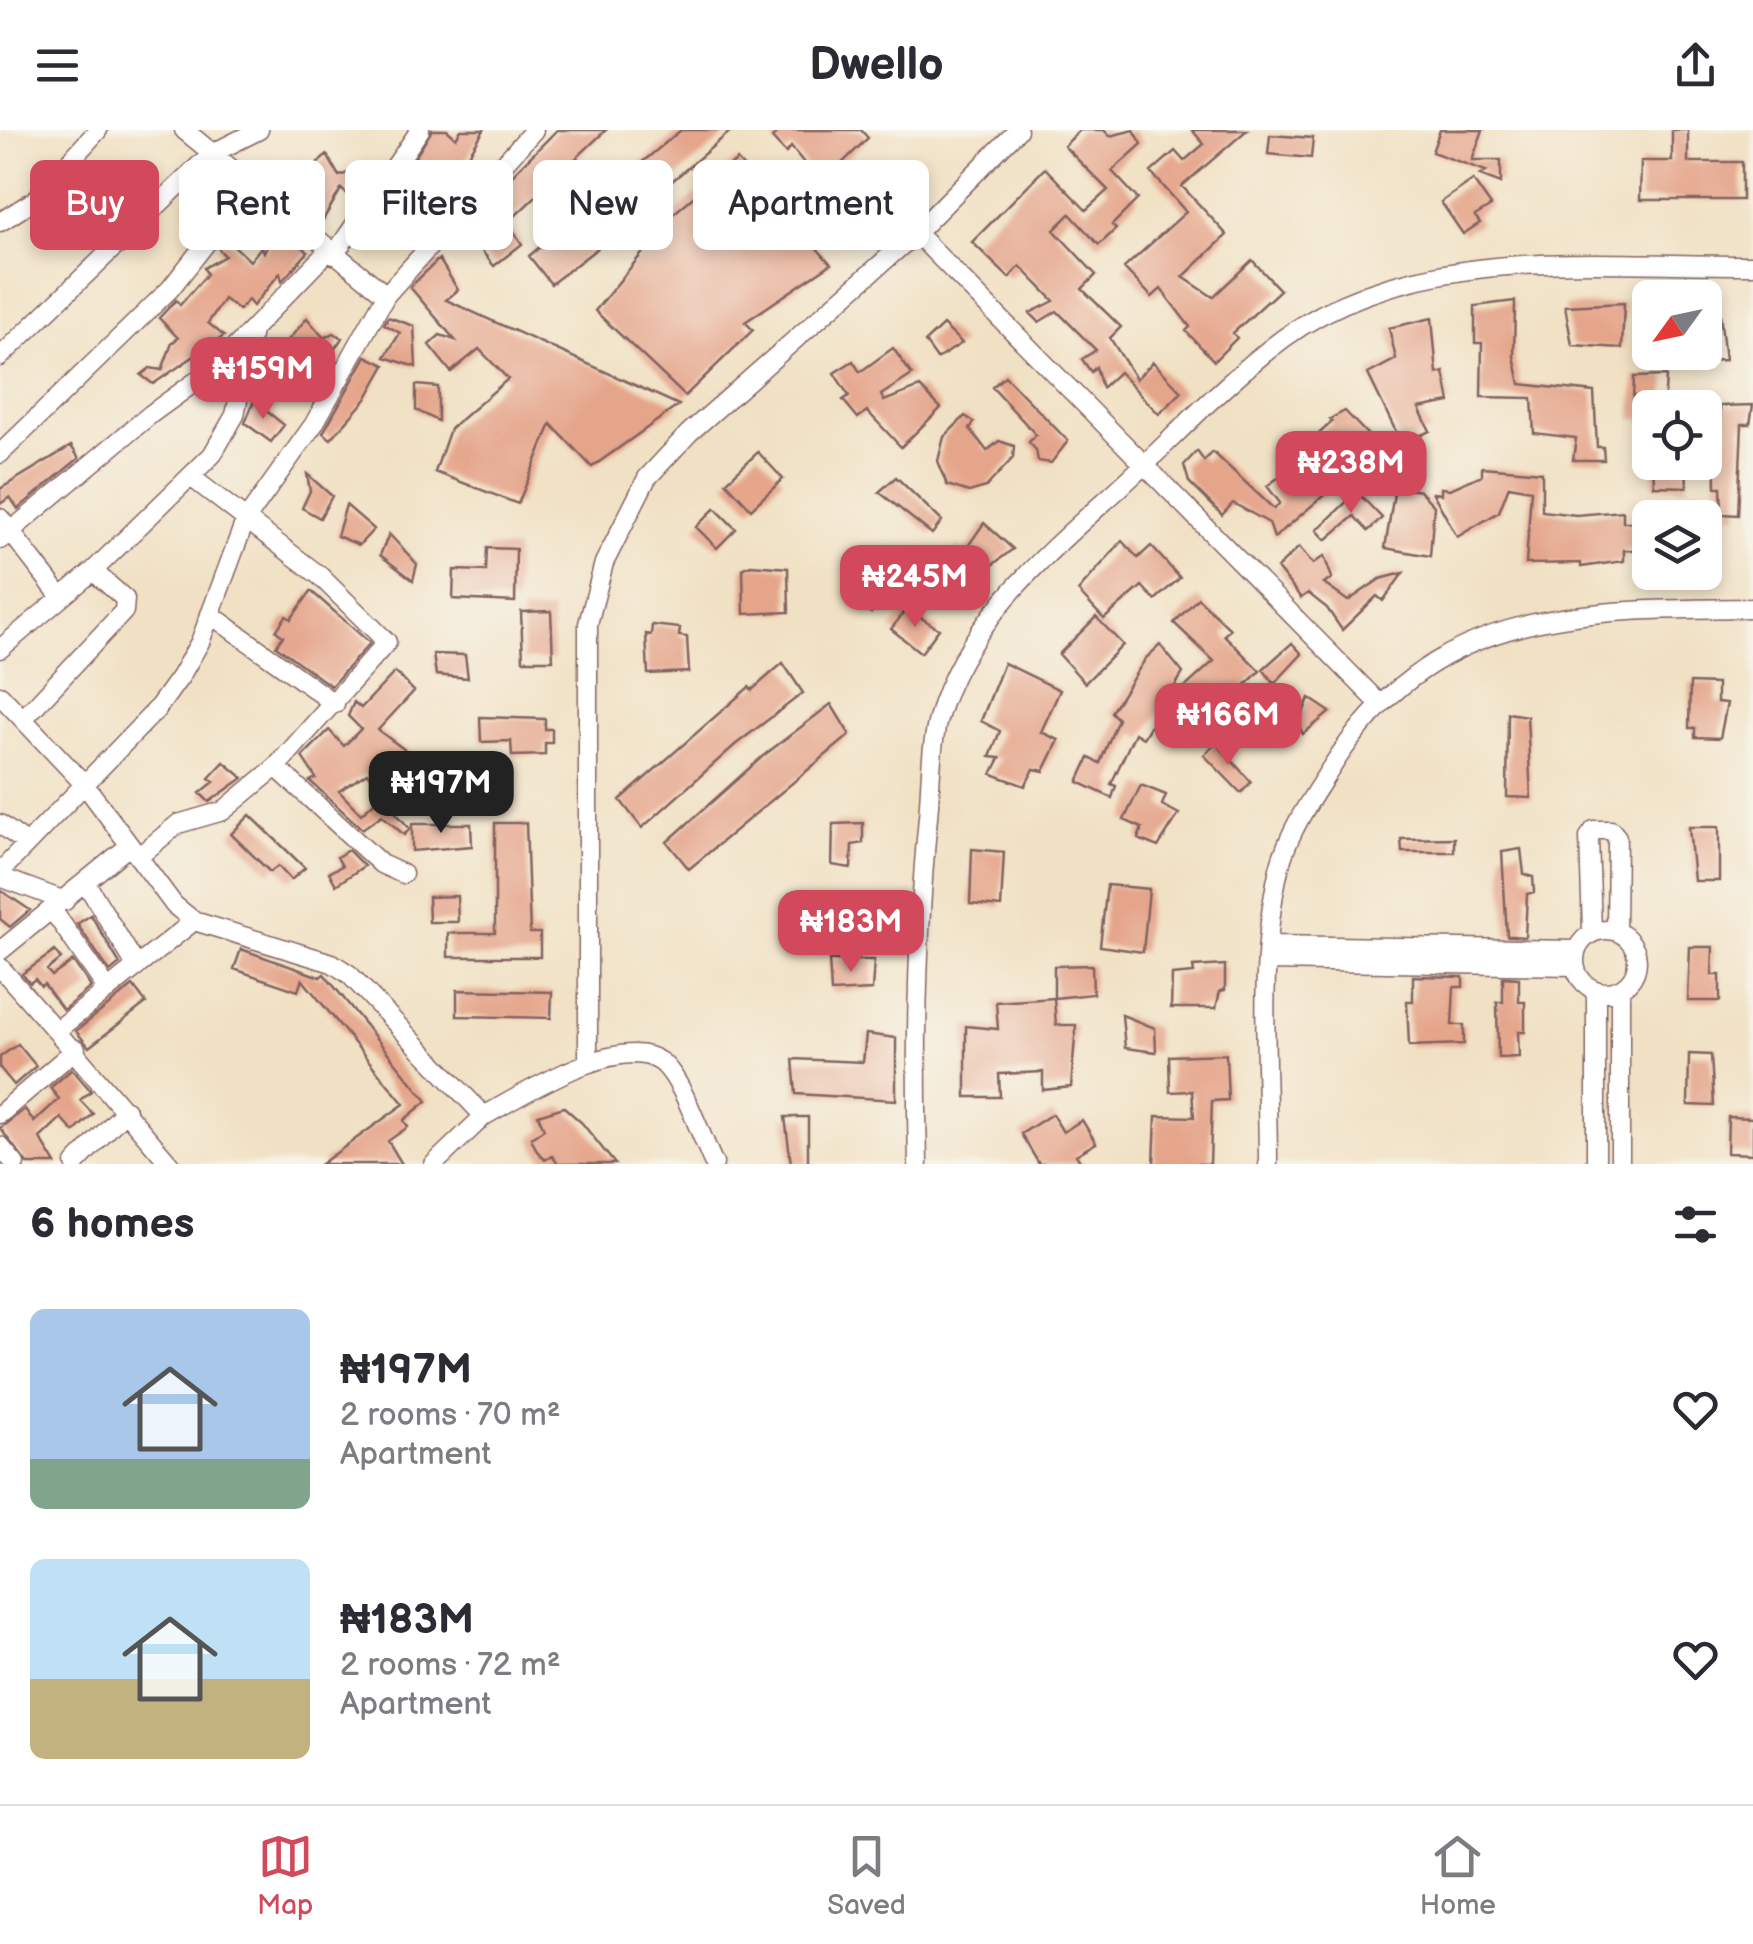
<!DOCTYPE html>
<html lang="en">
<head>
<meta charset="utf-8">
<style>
	:root { --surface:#fff; --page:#f2f2f3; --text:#2b2b33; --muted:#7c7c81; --line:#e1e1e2; --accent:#d1495b }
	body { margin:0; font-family:"Balsamiq Sans",sans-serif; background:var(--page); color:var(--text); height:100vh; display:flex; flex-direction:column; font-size:38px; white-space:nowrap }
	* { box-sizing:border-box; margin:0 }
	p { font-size:32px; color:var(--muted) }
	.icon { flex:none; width:55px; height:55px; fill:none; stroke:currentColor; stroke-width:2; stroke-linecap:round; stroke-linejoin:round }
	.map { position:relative; height:1034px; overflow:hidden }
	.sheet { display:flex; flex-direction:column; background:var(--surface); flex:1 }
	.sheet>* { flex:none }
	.hud { position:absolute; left:30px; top:30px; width:1000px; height:90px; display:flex; gap:20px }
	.needle { width:65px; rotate:237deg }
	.controls { position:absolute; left:1632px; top:150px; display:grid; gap:20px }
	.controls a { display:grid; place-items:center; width:90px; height:90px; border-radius:15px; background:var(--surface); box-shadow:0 5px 15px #0003; font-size:50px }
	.price { position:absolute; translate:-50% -85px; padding:0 22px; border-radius:20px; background:var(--accent); color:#fff; font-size:32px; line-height:65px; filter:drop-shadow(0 2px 5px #0008) }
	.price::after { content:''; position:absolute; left:50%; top:60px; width:30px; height:22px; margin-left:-15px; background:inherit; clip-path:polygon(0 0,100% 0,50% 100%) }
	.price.current { background:#222; color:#fff }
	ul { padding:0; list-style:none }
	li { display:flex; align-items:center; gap:30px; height:250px; padding:0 30px }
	li span { display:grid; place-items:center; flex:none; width:280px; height:200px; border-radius:15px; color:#555 }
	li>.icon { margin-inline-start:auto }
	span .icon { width:120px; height:120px; fill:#fffc; stroke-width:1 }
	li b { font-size:42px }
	h2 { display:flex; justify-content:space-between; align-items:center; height:120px; padding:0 30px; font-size:42px }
	.chip { padding:0 35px; border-radius:15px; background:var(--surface); box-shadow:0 5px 15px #0003; font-size:35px; line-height:90px }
	.chip.current { background:var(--accent); color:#fff }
	header { display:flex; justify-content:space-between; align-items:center; height:130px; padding:0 30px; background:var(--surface); font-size:45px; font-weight:700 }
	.tabs { display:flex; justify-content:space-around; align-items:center; height:140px; border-top:2px solid var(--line); background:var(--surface); font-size:28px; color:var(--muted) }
	.tabs a { display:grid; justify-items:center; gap:5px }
	.tabs .current { color:var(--accent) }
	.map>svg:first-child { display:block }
</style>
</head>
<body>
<header><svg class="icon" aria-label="menu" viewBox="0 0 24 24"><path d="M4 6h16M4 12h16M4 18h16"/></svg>Dwello<svg class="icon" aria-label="share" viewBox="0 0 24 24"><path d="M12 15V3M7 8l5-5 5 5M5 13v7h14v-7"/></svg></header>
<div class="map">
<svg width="1753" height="1034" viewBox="0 0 1753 1034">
	<rect width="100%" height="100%" fill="#f7f3e8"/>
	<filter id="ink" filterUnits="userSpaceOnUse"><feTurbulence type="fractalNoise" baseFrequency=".01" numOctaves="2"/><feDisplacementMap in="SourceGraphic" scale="20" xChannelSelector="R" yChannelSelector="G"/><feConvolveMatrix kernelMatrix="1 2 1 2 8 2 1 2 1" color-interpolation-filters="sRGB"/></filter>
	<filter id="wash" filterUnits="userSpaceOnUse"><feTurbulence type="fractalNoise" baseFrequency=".0048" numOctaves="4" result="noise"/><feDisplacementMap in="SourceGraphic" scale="40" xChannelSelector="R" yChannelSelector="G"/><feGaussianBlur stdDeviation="2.25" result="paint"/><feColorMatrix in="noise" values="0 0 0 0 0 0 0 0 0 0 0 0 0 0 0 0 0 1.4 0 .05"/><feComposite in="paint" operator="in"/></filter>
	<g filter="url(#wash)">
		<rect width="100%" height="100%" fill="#f1e1c4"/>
		<g id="blocks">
			<path fill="#e5a58b" d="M432,0h15l9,8 5,-8h23l-33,54 -23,18 3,2 -23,30 -27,-21 15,-20 6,9 15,-21 -9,-12z
				M557,0h49l-92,87 -20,-24z
				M681,0h51l-122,104 2,3 -61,47 -22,-28z
				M780,0h81l7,8 -41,40 -13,-13 -5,4 -18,-22 -5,6 -14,-15z
				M1080,0h24l6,6 24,-6 8,14 -30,27 26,28 -26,26 4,4 -17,16 -29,-31 -16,16 42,45 -14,14 39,38 -11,11 26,41 17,-17 29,30 -23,22 -40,-42 -17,16 -6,-21 -5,5 -9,-13 14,-9 -39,-39 -18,11 -9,-9 24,-12 -34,-35 -11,12 -37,-36 73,-74 41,42 22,-20 -44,-44z
				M1192,0h55l-65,56 45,49 -44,42 30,20 39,-37 28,30 -47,43 4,5 -23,23 -28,-30 4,-4 -29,-38 -9,8 -28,-29 62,-56 -35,-40 24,-21 9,10 20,-17z
				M1440,0h43l-11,30h29v23l-21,-8 6,-4 -54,-19z
				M1672,0h16v32h54v38h-102l1,-39h31z
				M1270,5l43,3 -2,20 -43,-4z
				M327,25l12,21 12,-4 3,8 -7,14 -6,-5 -21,36 -48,-39 18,-13 26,-8z
				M737,30l94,104 -86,58 8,8 -68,66 -90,-85 68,-83 -3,-3z
				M1473,50l18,26 -16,10 5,7 -17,11 -22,-32z
				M895,52l18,2 -24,24 5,6 -17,16 -9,-8 9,-10 -6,-6z
				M502,83l20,31 -28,22 -22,-27z
				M278,93l30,29 -26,29 -2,-8 -27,33 -5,-6 -9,10 -15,-11 -16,24 16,13 -71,48 -12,-9 9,-7 12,2 10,-27 6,-5 -19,-20 17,-18 4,5 27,-31 -3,-6 21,-12 -7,-8 8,-10 24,23 11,-14 3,5z
				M439,129l19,31 -12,10 233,105 -87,62 -41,-43 -33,80 -83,-32 15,-43 58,-50 -29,-30 -28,23 -22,-27 11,-10 15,5 -45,-53z
				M1515,171l-1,55 6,28 74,8 3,55h6l1,13h-31l3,-22 -42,-5 -2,-35 -51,-1 1,-54h-7v-37z
				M1624,173l-2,45 -50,-3 -7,-39z
				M1720,184l5,46 -20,1v-45z
				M388,187l26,9 2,41 -31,-10 15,-24 -16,-9z
				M307,188l17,20 10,-5 8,5 -12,18 -6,-8 -15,3 -9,18 -9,5 -17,-17z
				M1432,188l5,56 7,-2 6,30 -31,6 11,23 -28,13 -34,-70 28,-15 -7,-31z
				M943,195l19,18 -25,16 -12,-17z
				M893,218l19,27 -31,20 3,6 36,-14 21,21 -40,39 -34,-36 -9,7 -15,-18 6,-4 -15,-23 19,-12 7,11z
				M366,226l19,9 -19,34 -35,40 -8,-6z
				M1005,246l63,65 -17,22 -13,-2 -2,-11 -7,-8 7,-7 -44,-48z
				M1666,246l-2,32h-14v12l-18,-1 2,-42z
				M416,255l22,2v34l-22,-11z
				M254,271l30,24 -13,17 -26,-19z
				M1753,275l-3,19h-8l-4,91 -16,-1 -1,-27h-5l-1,-52 6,1 -1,-30z
				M1345,281l54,57 -45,23 -11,-12 -69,59 -5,-15 -36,-20 -11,12 -33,-33 -5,-17 13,-14 7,10 9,-9 61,57 6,-6 -13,-17 44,-33 -6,-7 27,-24 -2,-3z
				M965,286l9,6 -4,7 17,22 12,-10 15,5 -1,12 -27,29 -17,5 -22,-7 -9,-24 6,-24z
				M71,316l8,12 -61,51 -8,-12 -10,7v-15z
				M758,322l25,27 -32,30 -25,-27z
				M1653,332h33l1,25 -33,-1z
				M1482,337l60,5v39l34,4 47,-4v11h27v28h-26v11l-43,6v-4l-55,1 5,-74 -22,-4 -10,26 -42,25 -24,-44 8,1v-6l9,1 32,-14z
				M307,344l25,22 -12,22 -18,-10 8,-17z
				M896,347l46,44 -10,13 -53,-42z
				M1395,357l25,4 14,15 -4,50 -45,-8z
				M1357,362l25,26 -14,13 -14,-15 -28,24 -9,-10z
				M346,375l28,24 -15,16 -22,-9z
				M715,378l21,21 -19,19 -21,-21z
				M984,393l29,26 -22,17 -8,-9 -28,40 -22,-15 25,-35 6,5z
				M389,404l28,30 -4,16 -33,-25z
				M1122,411l16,17 13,-12 29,32 -25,22 -13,-14 -38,33 -26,-28z
				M1299,417l14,17 11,-8 8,22 -8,6 24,17 32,-22 23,-6 -20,28 -6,-5 -35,34 -15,-22 -19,-15 -7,5 -24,-30z
				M487,418l29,1 -1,53 -62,-3 1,-29 32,1z
				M872,429l25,17 -26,37 -25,-17z
				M751,435l37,3 1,44 -45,2 -1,-46z
				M311,461l59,52 -39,43 -55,-40 7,-10 -7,-5 10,-15 5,3z
				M1198,468l32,31 -6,6 36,36 -51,49 -27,-30 32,-29 -40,-38z
				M907,479l32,20 -18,24 -30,-24z
				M551,481l2,49h-30l-2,-48z
				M1096,487l27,28 -38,38 -26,-29z
				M652,495l28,3 -1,8 8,1 2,35 -41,2 -2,-40 5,1z
				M1292,513l10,11 -28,30 -11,-15z
				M1160,515l23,28 -40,65 -8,-5 -24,51 5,2 -4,12 -34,-16 11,-24 11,5 18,-44 -7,-7 35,-54z
				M433,524l32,1 3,23 -32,-3z
				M783,533l20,30 -68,52 -93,83 -22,-28 129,-113 3,3z
				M1004,533l56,27 -19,42 18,8 -15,31 -10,-2 -9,17 -33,-12 8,-16 -10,-1 10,-26 -19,-10z
				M395,542l19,19 -36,39 31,23 -7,15 -16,2 -9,12 -10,-9 -28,18 22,23 20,-18 29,33 -6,6 -22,-20 -20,14 -52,-48 6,-3 -14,-21 27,-27 15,16 17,-17 -13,-13 6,-14 7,6z
				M1690,553l27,1v18l10,1 -7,35 -25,-1v-9h-6z
				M1278,556l25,27 6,-15 21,14 -27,22 -7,-14 -19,19 -26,-28z
				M831,574l19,31 -161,134 -22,-27 96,-86z
				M1508,583l19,3 4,82 -24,-1z
				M480,587l65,2v10h7v14h-7v12l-33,1 -1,-15 -30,1z
				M1216,613l35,39 -10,11 -37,-38z
				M224,632l19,16 -34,24 -9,-9 14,-11 -5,-4z
				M1141,655l25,10 -4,10 17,9 -21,33 -20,-8 4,-11 -18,-8z
				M250,685l55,53 -14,12 -13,-14 -8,6 -39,-38z
				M495,693h31l4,110h10v24h-92v-24h47z
				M863,693v20l-11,2 -1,23 -19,-3 1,-41z
				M412,694h59l1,22 -60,5z
				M1689,697h30v54h-25z
				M1454,708v14h-52l-1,-13z
				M972,719l32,3 -3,55 -31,-3z
				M1521,719l3,25 9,3 1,15 -7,2 -2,43 -13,-1h-5l-5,-84z
				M348,720l16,16 -28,19 -7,-13 13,-6 -5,-9z
				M1107,755l42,4 -6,63 -43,-6z
				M0,760l30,20 -20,17 -10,-8z
				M457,766l1,26h-29l-1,-25z
				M91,785l29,49 -10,8 -33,-48z
				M1690,817h23l-1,28h8v26h-32z
				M241,819l79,28 4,-3 103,127 -23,19 4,7 -20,14 14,23h-81l83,-60 -102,-125 -4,12 -64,-22z
				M55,821l6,8 -14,11 5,6 21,-15 18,26 -28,23 -19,-26 -3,2 -6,-7 -5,4 -8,-9z
				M829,830h45l-2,30 -41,2z
				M1092,835l1,29 -39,4v-32z
				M1225,835v25l-5,1 -4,17h-45l1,-33 22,-2 -1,-6z
				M1413,846l50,1v10h-9l-2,38h12v19l-55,2 -2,-45h6z
				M1503,847l16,1v24h6v30h-7l1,25 -21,1 -1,-56h6z
				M133,856l13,17 -57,44 -13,-16z
				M457,860l95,2 -1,26 -94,-2z
				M1054,868l2,27h20l-5,62 -28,3v-18l-44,2 1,23h-34v-71l32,3 -2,-27z
				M1122,885l33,13 1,24 -31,-4z
				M866,904l30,4v62l-100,-6 -3,-35 70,3z
				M18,914l18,22 -22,19 -14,-17v-11z
				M1226,924l2,46 -16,1 -2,63h-56l2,-48 38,1 -2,-26 -22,1 -1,-36z
				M1689,924l22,1 3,51 -26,-1z
				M72,939l19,22 -11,9 13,14 -19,18 -13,-14 -21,20 16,26h-29l-27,-36 25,-19 9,13 25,-23 -9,-11z
				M564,977l18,16 33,41h-57l-6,-8 -7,4 -8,-9 -6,-13 13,-9 -6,-14z
				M1052,984l11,18 19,-12 14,23 -20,12 6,9h-43l-18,-30z
				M785,987h23v47h-17z
				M1728,987l25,1v36l-26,-1z"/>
		</g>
	</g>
	<g filter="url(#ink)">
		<use href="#blocks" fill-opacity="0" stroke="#846361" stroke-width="2.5"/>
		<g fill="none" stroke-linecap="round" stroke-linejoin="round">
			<g stroke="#846361" stroke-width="21">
				<path id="minor" d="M184,0l202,165
					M1018,0l-102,103 464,471
					M51,52l66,64
					M0,92l35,-22 63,-70
					M334,125l86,-125
					M0,227l211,-203 48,-24
					M0,324l170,-165 81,-103
					M0,388l61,79
					M0,410l151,-126 66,-48 112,-116
					M210,484l125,90
					M0,519l93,-78 119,-116 23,-40 17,-84
					M0,565l85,90 89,120 20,16 138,42 17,11 135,142c38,-21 136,-84 177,-54 21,16 41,77 53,102
					M23,589l101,-108 1,-12 -32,-28
					M276,637l105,97 22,10
					M0,694l26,19
					M138,727l40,-33 45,-13 53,-44 111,-125 -67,-66 -129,-99
					M0,742l157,-163 23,-32 20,-35 45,-121 69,-97 72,-129 148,-165
					M0,747l65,24
					M86,753l51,84
					M53,781l55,79
					M1575 831a31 31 0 1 1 62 0a31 31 0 1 1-62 0Z
					M1592,802l-3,-95 5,-7h17l6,7 -1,94
					M1269,815l308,5
					M0,821l129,-105
					M1268,831l307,5
					M0,837l56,64
					M588,930v-436l16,-61 43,-85 42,-45 227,-200
					M0,984l76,-65
					M0,1016l15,18
					M75,1034l51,-54
					M170,1034l-114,-133 138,-110
					M434,1034l50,-48
					M918,1034c-3,-116 -1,-232 10,-347 3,-31 2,-67 10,-98 24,-90 100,-158 167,-218 60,-53 114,-115 179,-163 131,-96 316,-72 469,-73
					M1268,1034c0,-96 -11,-201 11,-295 9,-37 32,-70 52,-101 103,-163 251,-158 422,-160
					M1596,1034v-174
					M1620,1034v-175"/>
			</g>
			<use href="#minor" stroke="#fff" stroke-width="18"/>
		</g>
	</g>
</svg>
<div class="controls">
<a><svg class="needle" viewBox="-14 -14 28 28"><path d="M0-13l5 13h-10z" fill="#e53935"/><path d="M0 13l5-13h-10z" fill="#7c7c81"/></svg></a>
<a><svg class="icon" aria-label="locate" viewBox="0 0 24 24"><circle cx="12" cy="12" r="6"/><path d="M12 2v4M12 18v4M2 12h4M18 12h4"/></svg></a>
<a><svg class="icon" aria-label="layers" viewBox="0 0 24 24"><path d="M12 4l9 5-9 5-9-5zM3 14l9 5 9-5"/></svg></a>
</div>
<b class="price" style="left:263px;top:292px">₦159M</b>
<b class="price" style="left:1351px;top:386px">₦238M</b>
<b class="price" style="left:915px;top:500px">₦245M</b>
<b class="price" style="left:1228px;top:638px">₦166M</b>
<b class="price current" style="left:441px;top:706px">₦197M</b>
<b class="price" style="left:851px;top:845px">₦183M</b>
<div class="hud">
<a class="chip current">Buy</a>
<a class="chip">Rent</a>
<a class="chip">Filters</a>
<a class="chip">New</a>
<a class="chip">Apartment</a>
</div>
</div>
<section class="sheet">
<h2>6 homes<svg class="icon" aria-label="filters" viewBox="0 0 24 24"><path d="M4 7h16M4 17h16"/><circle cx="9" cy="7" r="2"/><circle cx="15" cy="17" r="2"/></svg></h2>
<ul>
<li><span style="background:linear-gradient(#a9c7e8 75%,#7fa58c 0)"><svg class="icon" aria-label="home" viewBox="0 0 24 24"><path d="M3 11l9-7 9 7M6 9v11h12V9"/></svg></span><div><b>₦197M</b><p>2 rooms · 70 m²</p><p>Apartment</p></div><svg class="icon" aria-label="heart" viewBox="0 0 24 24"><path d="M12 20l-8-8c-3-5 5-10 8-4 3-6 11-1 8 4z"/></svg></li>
<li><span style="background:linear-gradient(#bfe0f5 60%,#c2b280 0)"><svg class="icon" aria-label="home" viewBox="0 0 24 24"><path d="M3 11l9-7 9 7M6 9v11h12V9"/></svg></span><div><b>₦183M</b><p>2 rooms · 72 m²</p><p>Apartment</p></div><svg class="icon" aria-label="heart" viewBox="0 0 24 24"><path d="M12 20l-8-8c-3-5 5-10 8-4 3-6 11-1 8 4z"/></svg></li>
</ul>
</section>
<nav class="tabs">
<a class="current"><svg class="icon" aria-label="map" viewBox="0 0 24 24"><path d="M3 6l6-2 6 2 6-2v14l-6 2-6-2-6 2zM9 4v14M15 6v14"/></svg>Map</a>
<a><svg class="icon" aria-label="saved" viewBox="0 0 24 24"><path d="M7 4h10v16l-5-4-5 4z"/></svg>Saved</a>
<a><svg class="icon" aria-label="home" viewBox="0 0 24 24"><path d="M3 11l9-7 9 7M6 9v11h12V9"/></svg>Home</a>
</nav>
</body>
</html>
